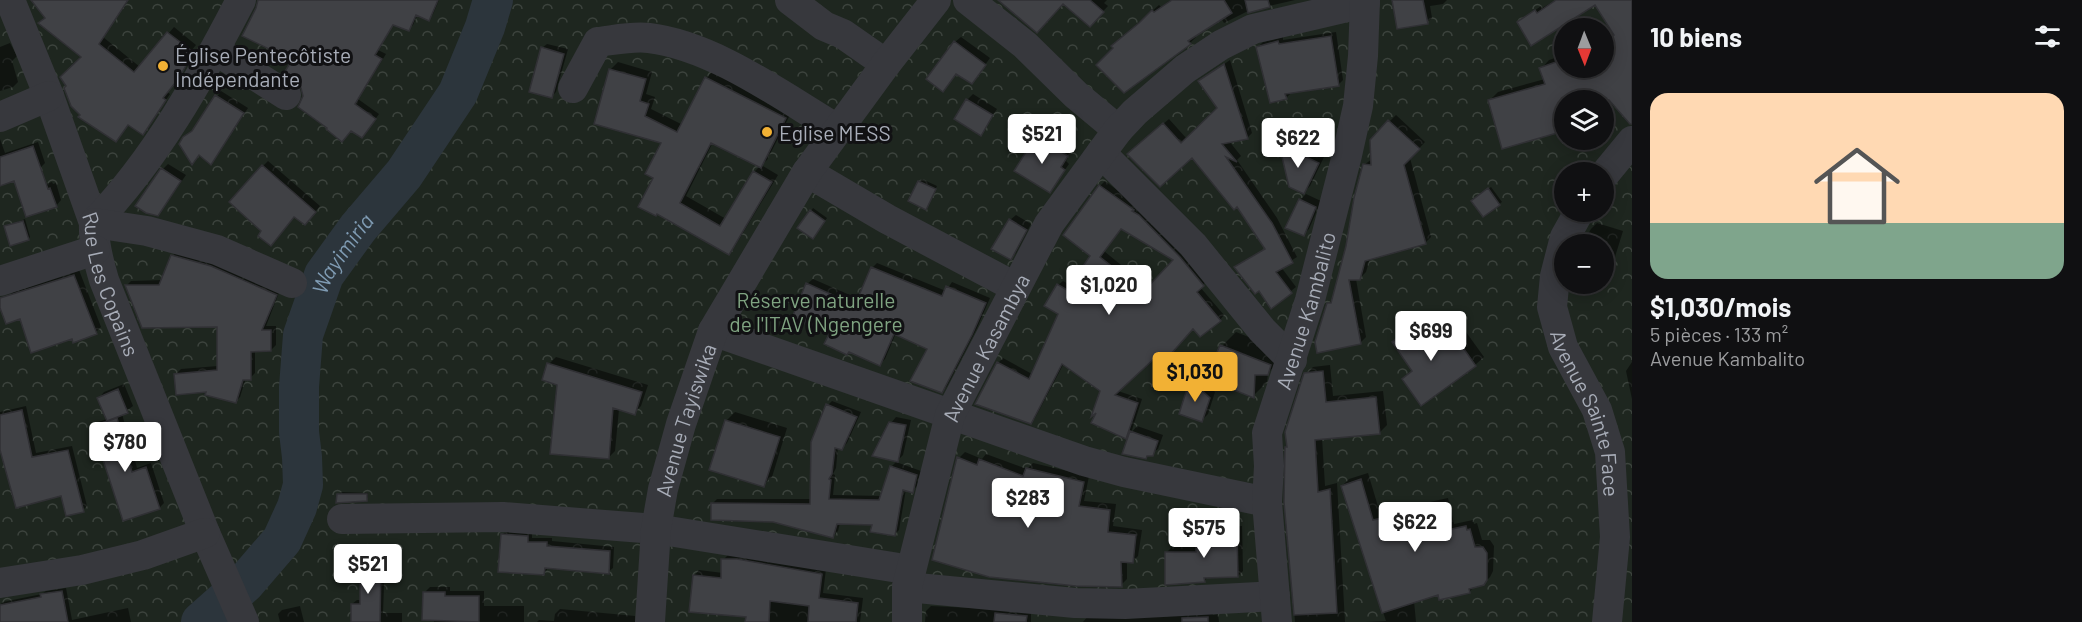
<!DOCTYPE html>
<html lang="fr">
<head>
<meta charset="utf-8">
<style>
	:root { --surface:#101012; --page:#19191b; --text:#f1f3f6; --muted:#9c9d9f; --line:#303032; --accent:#f2b134 }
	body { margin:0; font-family:Barlow,sans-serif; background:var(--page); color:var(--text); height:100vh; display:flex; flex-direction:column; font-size:22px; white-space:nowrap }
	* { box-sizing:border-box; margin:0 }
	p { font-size:20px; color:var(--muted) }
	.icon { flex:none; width:33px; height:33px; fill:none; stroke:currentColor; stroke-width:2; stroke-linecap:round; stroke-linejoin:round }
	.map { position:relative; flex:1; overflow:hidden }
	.panel { display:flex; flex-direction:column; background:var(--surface); width:450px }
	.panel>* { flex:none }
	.needle { width:39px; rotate:179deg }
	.fabs { position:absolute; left:1554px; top:18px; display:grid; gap:12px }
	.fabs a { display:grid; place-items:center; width:60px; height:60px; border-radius:50%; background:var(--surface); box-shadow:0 3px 15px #0003,0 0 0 2px var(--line); font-size:30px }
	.price { position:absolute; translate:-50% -51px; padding:0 14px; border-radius:6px; background:#fff; color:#222; font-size:20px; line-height:39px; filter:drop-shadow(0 2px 3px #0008) }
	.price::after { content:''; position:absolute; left:50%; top:36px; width:18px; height:14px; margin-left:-9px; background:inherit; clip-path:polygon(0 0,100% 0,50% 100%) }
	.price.selected { background:var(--accent); color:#111 }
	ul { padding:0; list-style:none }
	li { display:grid; align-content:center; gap:12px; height:318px; padding:0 18px }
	li span { display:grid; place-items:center; height:186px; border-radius:18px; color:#555 }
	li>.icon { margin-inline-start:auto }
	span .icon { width:108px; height:108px; fill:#fffc; stroke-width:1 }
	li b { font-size:26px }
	h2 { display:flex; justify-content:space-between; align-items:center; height:72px; padding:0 18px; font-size:26px }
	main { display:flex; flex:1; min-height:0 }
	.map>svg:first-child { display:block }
</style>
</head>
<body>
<main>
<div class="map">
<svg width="1632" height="622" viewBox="0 0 1632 622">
	<defs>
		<pattern id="forest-crowns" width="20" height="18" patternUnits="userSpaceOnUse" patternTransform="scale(1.5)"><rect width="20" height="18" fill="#1e261f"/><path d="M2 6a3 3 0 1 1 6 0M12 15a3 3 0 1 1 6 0" fill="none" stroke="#3c433d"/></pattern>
	</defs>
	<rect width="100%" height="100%" fill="#161618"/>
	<path fill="url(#forest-crowns)" fill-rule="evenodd" d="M0,0h1632v622h-1632zM1564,28h40v40h-40zM1564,100h40v40h-40zM1564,172h40v40h-40zM1564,244h40v40h-40z"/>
	<path fill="#0007" fill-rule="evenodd" d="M33,0h95l-25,37 37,30 34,-40 22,18 -5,6 3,2 -10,17 -17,22 3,2 -27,39 -14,-9 -13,17 -33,-85 -37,-39z
		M259,0h180l-6,14 -4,5 -11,-5 -5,11 -4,4 -15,-6 -16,27 8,4 -28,45 21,15 -13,18 -15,-3 -46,-32 -11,-38 -36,-50z
		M1001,0h106l-3,3 4,3 -18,19 -26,-23z
		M1171,0h124l-47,11 -24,12 -3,-5 -27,17 2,2 -6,6 -74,5 -3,-3 46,-40 2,2z
		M1394,0h53l-4,4 -13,2 2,12 -5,5z
		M1556,0h76v107l-42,-30 9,23h-35v32v-2l-74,-30 8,-8 47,-13 -4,-10 8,-9 15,-5v13h40v-25l12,-9 -20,-31 -77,19 22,-16 1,2z
		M1336,32l7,48 -5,5 -46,7 -6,6 -28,-51 5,-5 20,-5v3z
		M961,37l29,21 -13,18 -22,-34z
		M10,43l7,13 -5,5 6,21 -5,5 -13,4v-44z
		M547,44l21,5 -12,43 -4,4 -10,-48z
		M1230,60l22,73 -5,5 -18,3 12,15 -4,4 40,58 20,39 -16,10 15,20 -24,19 -13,-17 -23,-21 30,-20 -29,-43 -45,-49 -58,-7 35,-30 18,20 31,-31 -18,-27z
		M618,62l34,10 -6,22 9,3 -4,12 32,16 23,-47 7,-7 79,40 -25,49 -6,5 17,10 -43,71 -6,7 -74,-76 8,-35 -68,-19 16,-54zM713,142l47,24 -6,6 -28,47 -40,-23z
		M221,91l27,17 -37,55 -11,-9 -5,-25z
		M973,94l24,15 -17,25 -13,-34z
		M1604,113l5,14 -5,6z
		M1396,115l29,27 -15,16 21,79 -6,6 -55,15 -4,14 -7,7h-3l10,58 -6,6 -32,-39 6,-6 30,-133 8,-6 -1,-19z
		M1043,132l30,18 -7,11 3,3 -19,27 -13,-54z
		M0,139l5,14 33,-11 7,21 -5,5 -40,3z
		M1286,139l38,18 -14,29 -6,6 -14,-6 -9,-42z
		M1567,140h24l-21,7z
		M268,161l52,45 -10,12 -15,-3 -32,16v-65z
		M168,164l18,11 -28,40 5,-46z
		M922,179l15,7 -11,22 -7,-26z
		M1105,181l32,24 71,75 -8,7 24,28 -4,5 -26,7 -38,28 -38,36 24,8 -11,34 6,-7 26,9 -5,14 -12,8 -15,-25 -5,5 -25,-30 1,-17 -38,-27 -29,55 -4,4 -33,-59 5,-5 29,16 28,-61 -2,-28 5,-4 9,5 20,-31 8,-69zM1122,228l54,31 -27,29 -45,-37z
		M52,182l1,2 3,-1 5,17 -5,6 -30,-16z
		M1491,187l11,15 -3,2 -23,-6z
		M1306,194l15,7 -12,28 -6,5 -3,-34z
		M813,208l14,10 -12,17 -4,-24z
		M1016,215l15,9 -15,29 -6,6v-39z
		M25,219l5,18 -2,2 -22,-12z
		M1597,223l26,8 -13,42 -5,6 -1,-35h-22l9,-15z
		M177,251l39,11 64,28 -14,36h10v19l-5,5h-16v23l-5,5h-4l-6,19 -5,5 -28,-11 -31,-17 5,-5 37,-3v-41l-92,-39 5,-5 32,-1 10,-24z
		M877,263l69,28 6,-9 38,16 -13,30 -30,58 -5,5 -13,-43 -33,-15 -11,26 -5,5 -49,-31 -24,-49 6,-5 46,20 13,-31z
		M79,270l22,57 -5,5 -75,-14 -14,-20 6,-6z
		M1432,312l22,29 12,-9 18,25 -9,8 -53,38 -18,-24 9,-9 -20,-28z
		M1236,332l48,19 -3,8 -13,14 -1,9 -14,14 -31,-50z
		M556,357l92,28 -7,21 -7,7 -15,-4 -4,42 -7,7 -50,-74 -9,-20z
		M1632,362v37l-6,-28z
		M1330,365l3,31 50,-5 4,34 -7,7 -58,6 3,48 12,-3 8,139h-50l-9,-120 2,-56 18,-72 7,-7z
		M1197,375l18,17 -7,22 -6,6 -21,-7 11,-33z
		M124,384l9,22 -11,8 15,54 14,-5 13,40 -5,5 -66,-81 5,-5 9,-3 -8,-21 5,-6z
		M832,401l29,11 -14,31 -5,5 -4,-1 -2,21 -3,6 2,1 -2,20 49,1 9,-29 6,-6 -6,-38 5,-6 15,3 -8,35 -7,7 25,9 -4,15 -5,5 -6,-2 -7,41 -5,5 -21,-12h-33l-2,8 -5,5 -121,-32 5,-5h95l16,-94z
		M26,406l10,47 36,-7 15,60 -4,4 -83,-68v-30z
		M735,412l52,16 -15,49 -9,8 -52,-16 16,-49z
		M965,452l17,7 4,-5 41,15 6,-6 56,13 -5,25 32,3 -3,22 29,4 -4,26 -6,6 -5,-1v18l-6,6 -162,-127z
		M1368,473l12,40 68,-15 6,26 19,-4 1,4 3,-1 5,17h8l4,6 -1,25 -3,6 -7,7 -8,2 -6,6 -30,1 -25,8 2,21h-50l20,-1 -44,-135 7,-7z
		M341,492l27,1v4l-2,3 -28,-5z
		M1242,526l1,45 -5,5 -30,1 -4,4 -38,-28 6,-6h26l-1,-14 6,-6z
		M507,530l25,2v6h20v3l62,6 -1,21 -5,4 -59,-5 -5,6 -42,-38z
		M728,555l98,14 -3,24 40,5 -3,24h-113v-6l-53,-40 5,-6 24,3v-13z
		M366,560h19l-2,53h19v9h-50v-18l5,-4h5v-36z
		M430,587h20v4h34v15h40v16h-90l-9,-30z
		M66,588l6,32 56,-12 3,14h-129l-2,-17 3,-3 39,-8 4,-3z
		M300,606l4,16h-24l-2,-8 4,-4z
		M931,606l100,5v11h-106l1,-11z
		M560,609l75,7v6h-98l2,-2 15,1 1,-7z
		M1212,613l1,2 5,-1 1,8h-136l5,-6z"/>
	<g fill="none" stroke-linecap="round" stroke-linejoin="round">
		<path stroke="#2c353c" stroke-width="40" id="s1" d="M201,622l44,-39 37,-43 15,-33 6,-22 -1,-28 -3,-25v-45l4,-52 21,-60 34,-47 46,-54 54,-81 27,-66 8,-27"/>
	</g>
	<path fill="#404145" stroke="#303034" stroke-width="1.5" fill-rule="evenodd" d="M31,0h97l-29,44 35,28 33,-40 25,19 -5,6 2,3 -10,18 -16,20 3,2 -23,35 -15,-10 -12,17 -38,-25 2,-2 -9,-9 -7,-18 2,-2 -6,-9 21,-20 -43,-34 7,-5z
		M258,0h180l-9,21 -13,-6 -7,16 -16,-6 -18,30 7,4 -27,45 21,15 -14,19 -11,-7 -9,11 -16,-13 1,-1 -29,-21 5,-11 -2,-8 -6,-8 -11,-7 8,-13 -50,-24 14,-28z
		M998,0h92l14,12 -14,15 -27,-23 -26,29z
		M1172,0h52l8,13 -44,28 3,3 -67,49 -28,-28 17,-17 -2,-2 28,-23 13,-13 2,2z
		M1245,0h23l2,7 -22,6z
		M1392,0h31l5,24 -31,5z
		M1556,0h76v124h-2l-21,-24h-45v31l-62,18 -14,-49 57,-16 -6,-16 25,-9v9h40v-26l10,-7 -19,-30 -64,41 -14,-24 18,-12 2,3z
		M1331,36l8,50 -54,8 2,5 -17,4 -14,-56 22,-6 1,3z
		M954,41l32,24 -14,19 -16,-10 -13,18 -17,-13z
		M541,47l23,7 -12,44 -23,-6z
		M1224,64l24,75 -26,5 15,18 -11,-5 46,66 21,40 -17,9 16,21 -21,16 -12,-18 -4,3 -21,-27 31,-18 -28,-42 -3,3 -42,-52 -32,29 -33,-33 36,-31 18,20 36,-35 -19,-27z
		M609,69l37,10 -6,22 9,3 -4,12 32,16 28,-55 81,41 -25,50 -50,-25 -31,60 40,23 33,-55 19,11 -43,73 -72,-41 -1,2 -18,-9 15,-29 -8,-4 16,-31 -67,-19z
		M215,95l29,18 -33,52 -12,-10 -7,10 -13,-21 4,-7 9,-6z
		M966,99l27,16 -12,21 -27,-17z
		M1388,120l32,29 -16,16 22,79 -61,17 -5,19h-11l12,64 -44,9 -2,-11 12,-39h4l15,-57 8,-48 9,-34 8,1 -1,-25z
		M1036,136l32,20 -7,11 4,3 -15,23 -36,-22z
		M1279,144l40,19 -15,31 -15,-7z
		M33,146l15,43 2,-1 7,19 -31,10 -12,-36 -14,5v-29z
		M262,165l54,47 -11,13 -11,-8 -23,29 -13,-10 3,-5 -32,-29z
		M161,168l20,13 -23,35 -12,-3 -11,-7z
		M918,181l18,8 -10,21 -18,-9z
		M1099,185l35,25 -2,1 7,4 41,42 24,29 -7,6 24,29 -21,16 -7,-8 -30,34 -7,-6 -41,38 23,8 -12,36 -35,-16 5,-10 -5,4 9,-26 -38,-27 -31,60 -56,-20 22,-42 32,17 29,-65 -14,-8 13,-22 10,6 23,-34 -27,-21zM1121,229l52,31 -29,31 -44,-34z
		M1488,188l12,17 -17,12 -12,-16z
		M1299,199l17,8 -12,29 -19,-8z
		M810,210l15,11 -12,18 -16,-11z
		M1009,219l18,11 -16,30 -20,-11z
		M23,221l6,19 -19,6 -6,-20z
		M171,255l40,11 66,29 -15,35h9v21l-20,1v28h-8l-7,23 -31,-8 1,-3 -30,3 -2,-21 43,-4v-43l-75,1 -17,-43h34z
		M871,267l71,29 4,-10 40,17 -14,32 -30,58 -32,-12 17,-32 -33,-15 -14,32 -31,-14 -2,3 -23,-11 5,-10 -37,-16 14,-35 49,22z
		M74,275l23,59 -24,9 -1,-4 -41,14 -11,-34 -14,5 -6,-16v-10z
		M1423,319l22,29 12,-9 19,27 -55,40 -19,-27 10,-8 -20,-29z
		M1220,345l51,20 -3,10h-13l-1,23 -48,-19z
		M547,363l95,29 -7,23 -22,-7 -4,51 -59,-5 7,-69 -15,-5z
		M1323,371l3,31 50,-5 4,37 -65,6 3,52 12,-3 7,124 -43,2 -10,-113 1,-55h2l-2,-15 19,-59z
		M1190,379l20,19 -8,24 -23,-8z
		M118,389l10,24 -21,8 -10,-23z
		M826,404l31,13 -15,33 -7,-2 -3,26 -3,5 2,1 -2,19 50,1 11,-34 27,9 -4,18 -10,-3 -8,46 -25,-4 2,-7 -35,-1 -4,14 -60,-16 -62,-2v-17l99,1 1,-62z
		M22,410l10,47 36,-7 16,62 -18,4 -5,-20 -45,12 -16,-58v-35z
		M117,418l15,54 14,-5 14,42 -37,12 -31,-95z
		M725,420l55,17 -16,50 -55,-17z
		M889,422l17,3 -8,37 -26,-6z
		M1130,431l28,10 -5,15h-6l-1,3 -24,-5z
		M957,457l20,8 2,-6 44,17 3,-8 58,14 -5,24 31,4 -2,22 28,3 -3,28 -12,-1 1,25 -46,-1 -87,-9 -57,-17z
		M1361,479l12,41 68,-16 6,26 19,-4 1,4 3,-1 5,18h8l4,6v27l-3,5 -15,4 1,4 -31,7 -1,-5 -56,18 -41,-127z
		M337,494h30v7l-31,2z
		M1237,531l1,46 -34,1 1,4 -40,3v-33h31v-20z
		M501,534l27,2v6h19v4l63,5 -1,23 -64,-6 -1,7 -46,-3z
		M721,559h16l85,15 -3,24 39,5 -2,19h-48l1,-16 -39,-5 -1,21h-24l1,-5 -57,-5 4,-37 28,3z
		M360,563l21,1 -1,58h-29v-18h9z
		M62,591l6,31h-68v-17l41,-8 -1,-3z
		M423,592h22v4h34v26l-57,-2z
		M995,613l32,3 -1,6h-32z
		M1208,617v5h-26v-4z"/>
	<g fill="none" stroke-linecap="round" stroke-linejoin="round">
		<g stroke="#37383d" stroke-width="30">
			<path id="s2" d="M10,0l39,96 45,127c-1,19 5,40 10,57l101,253 39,89"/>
			<path d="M790,0l34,26 19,8 43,30"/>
			<path d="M968,0l57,45 51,50 42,35"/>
			<path d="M215,50l71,45"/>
			<path d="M573,88l25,-46c17,-2 34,-6 51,-4 66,8 134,59 190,92"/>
			<path d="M0,117l49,-21"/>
			<path d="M1101,153l92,92 69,85 30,30"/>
			<path d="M807,172l80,47 128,68"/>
			<path d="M1604,175l28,-34"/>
			<path id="s3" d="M1579,212l-14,25 -10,39 -3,31 11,40 34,63 13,42 5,85 -8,85"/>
			<path d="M94,223c62,-64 106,-144 147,-223"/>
			<path d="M94,223l53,8 70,19 75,33"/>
			<path d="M0,281l95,-31"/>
			<path d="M713,331l371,130 40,11 143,30"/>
			<path d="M342,519l161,-2 153,12 255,41"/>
			<path d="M0,583l82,-13 61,-15 62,-22"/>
			<path d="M907,587l168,16 50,1 150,-8"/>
			<path id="s4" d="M650,622l6,-93 7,-40 18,-65 32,-93 94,-159 79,-108 50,-64"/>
			<path id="s5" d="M907,622v-35l43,-172 99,-191 52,-71 17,-23 17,-18 50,-43 36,-24 32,-16 112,-26"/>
			<path id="s6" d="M1277,622l-10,-120 2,-36 -2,-33 43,-133 37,-145 11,-49 5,-50 2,-56"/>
		</g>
	</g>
	<g fill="#f2b134" stroke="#111113" stroke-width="2">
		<circle cx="163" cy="66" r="6"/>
		<circle cx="767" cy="132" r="6"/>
	</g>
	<g text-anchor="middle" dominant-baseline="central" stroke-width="6" stroke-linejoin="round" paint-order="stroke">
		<g font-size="21" fill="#a8adb8" stroke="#111113" text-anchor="start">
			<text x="175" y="54">Église Pentecôtiste<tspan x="175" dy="24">Indépendante</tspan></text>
			<text x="779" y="132">Eglise MESS</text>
		</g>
		<g font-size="21" fill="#a8adb8" stroke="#111113">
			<text stroke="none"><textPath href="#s2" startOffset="302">Rue Les Copains</textPath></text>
			<text stroke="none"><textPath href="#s6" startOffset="318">Avenue Kambalito</textPath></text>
			<text stroke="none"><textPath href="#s5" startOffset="288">Avenue Kasambya</textPath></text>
			<text stroke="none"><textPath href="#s3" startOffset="213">Avenue Sainte Face</textPath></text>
			<text stroke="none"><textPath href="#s4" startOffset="206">Avenue Tayiswika</textPath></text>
		</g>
		<g font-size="21" fill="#7fa381" stroke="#111113">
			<text x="816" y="299">Réserve naturelle<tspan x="816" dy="24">de l'ITAV (Ngengere</tspan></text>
		</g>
		<g font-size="22" font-style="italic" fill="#7f9bb3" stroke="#111113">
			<text stroke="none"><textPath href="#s1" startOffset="416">Wayimiria</textPath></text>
		</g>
	</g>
</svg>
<div class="fabs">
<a><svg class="needle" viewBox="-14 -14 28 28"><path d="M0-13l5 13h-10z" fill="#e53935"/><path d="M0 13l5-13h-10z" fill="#9c9d9f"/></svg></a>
<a><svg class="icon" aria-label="layers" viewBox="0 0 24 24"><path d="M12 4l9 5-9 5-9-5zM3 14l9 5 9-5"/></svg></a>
<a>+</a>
<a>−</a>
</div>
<b class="price" style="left:1042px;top:165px">$521</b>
<b class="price" style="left:1298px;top:169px">$622</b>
<b class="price" style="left:1109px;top:316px">$1,020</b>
<b class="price" style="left:1431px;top:362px">$699</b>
<b class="price selected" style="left:1195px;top:403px">$1,030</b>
<b class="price" style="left:125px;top:473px">$780</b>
<b class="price" style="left:1028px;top:529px">$283</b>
<b class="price" style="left:1415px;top:553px">$622</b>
<b class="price" style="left:1204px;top:559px">$575</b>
<b class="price" style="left:368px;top:595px">$521</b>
</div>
<section class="panel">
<h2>10 biens<svg class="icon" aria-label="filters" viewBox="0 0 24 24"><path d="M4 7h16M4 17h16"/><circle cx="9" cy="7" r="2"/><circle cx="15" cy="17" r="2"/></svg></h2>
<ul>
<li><span style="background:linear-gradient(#ffd9b3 70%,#7fa58c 0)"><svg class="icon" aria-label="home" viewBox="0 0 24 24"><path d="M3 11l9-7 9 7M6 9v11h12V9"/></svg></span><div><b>$1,030/mois</b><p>5 pièces · 133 m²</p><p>Avenue Kambalito</p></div></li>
</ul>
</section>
</main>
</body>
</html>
